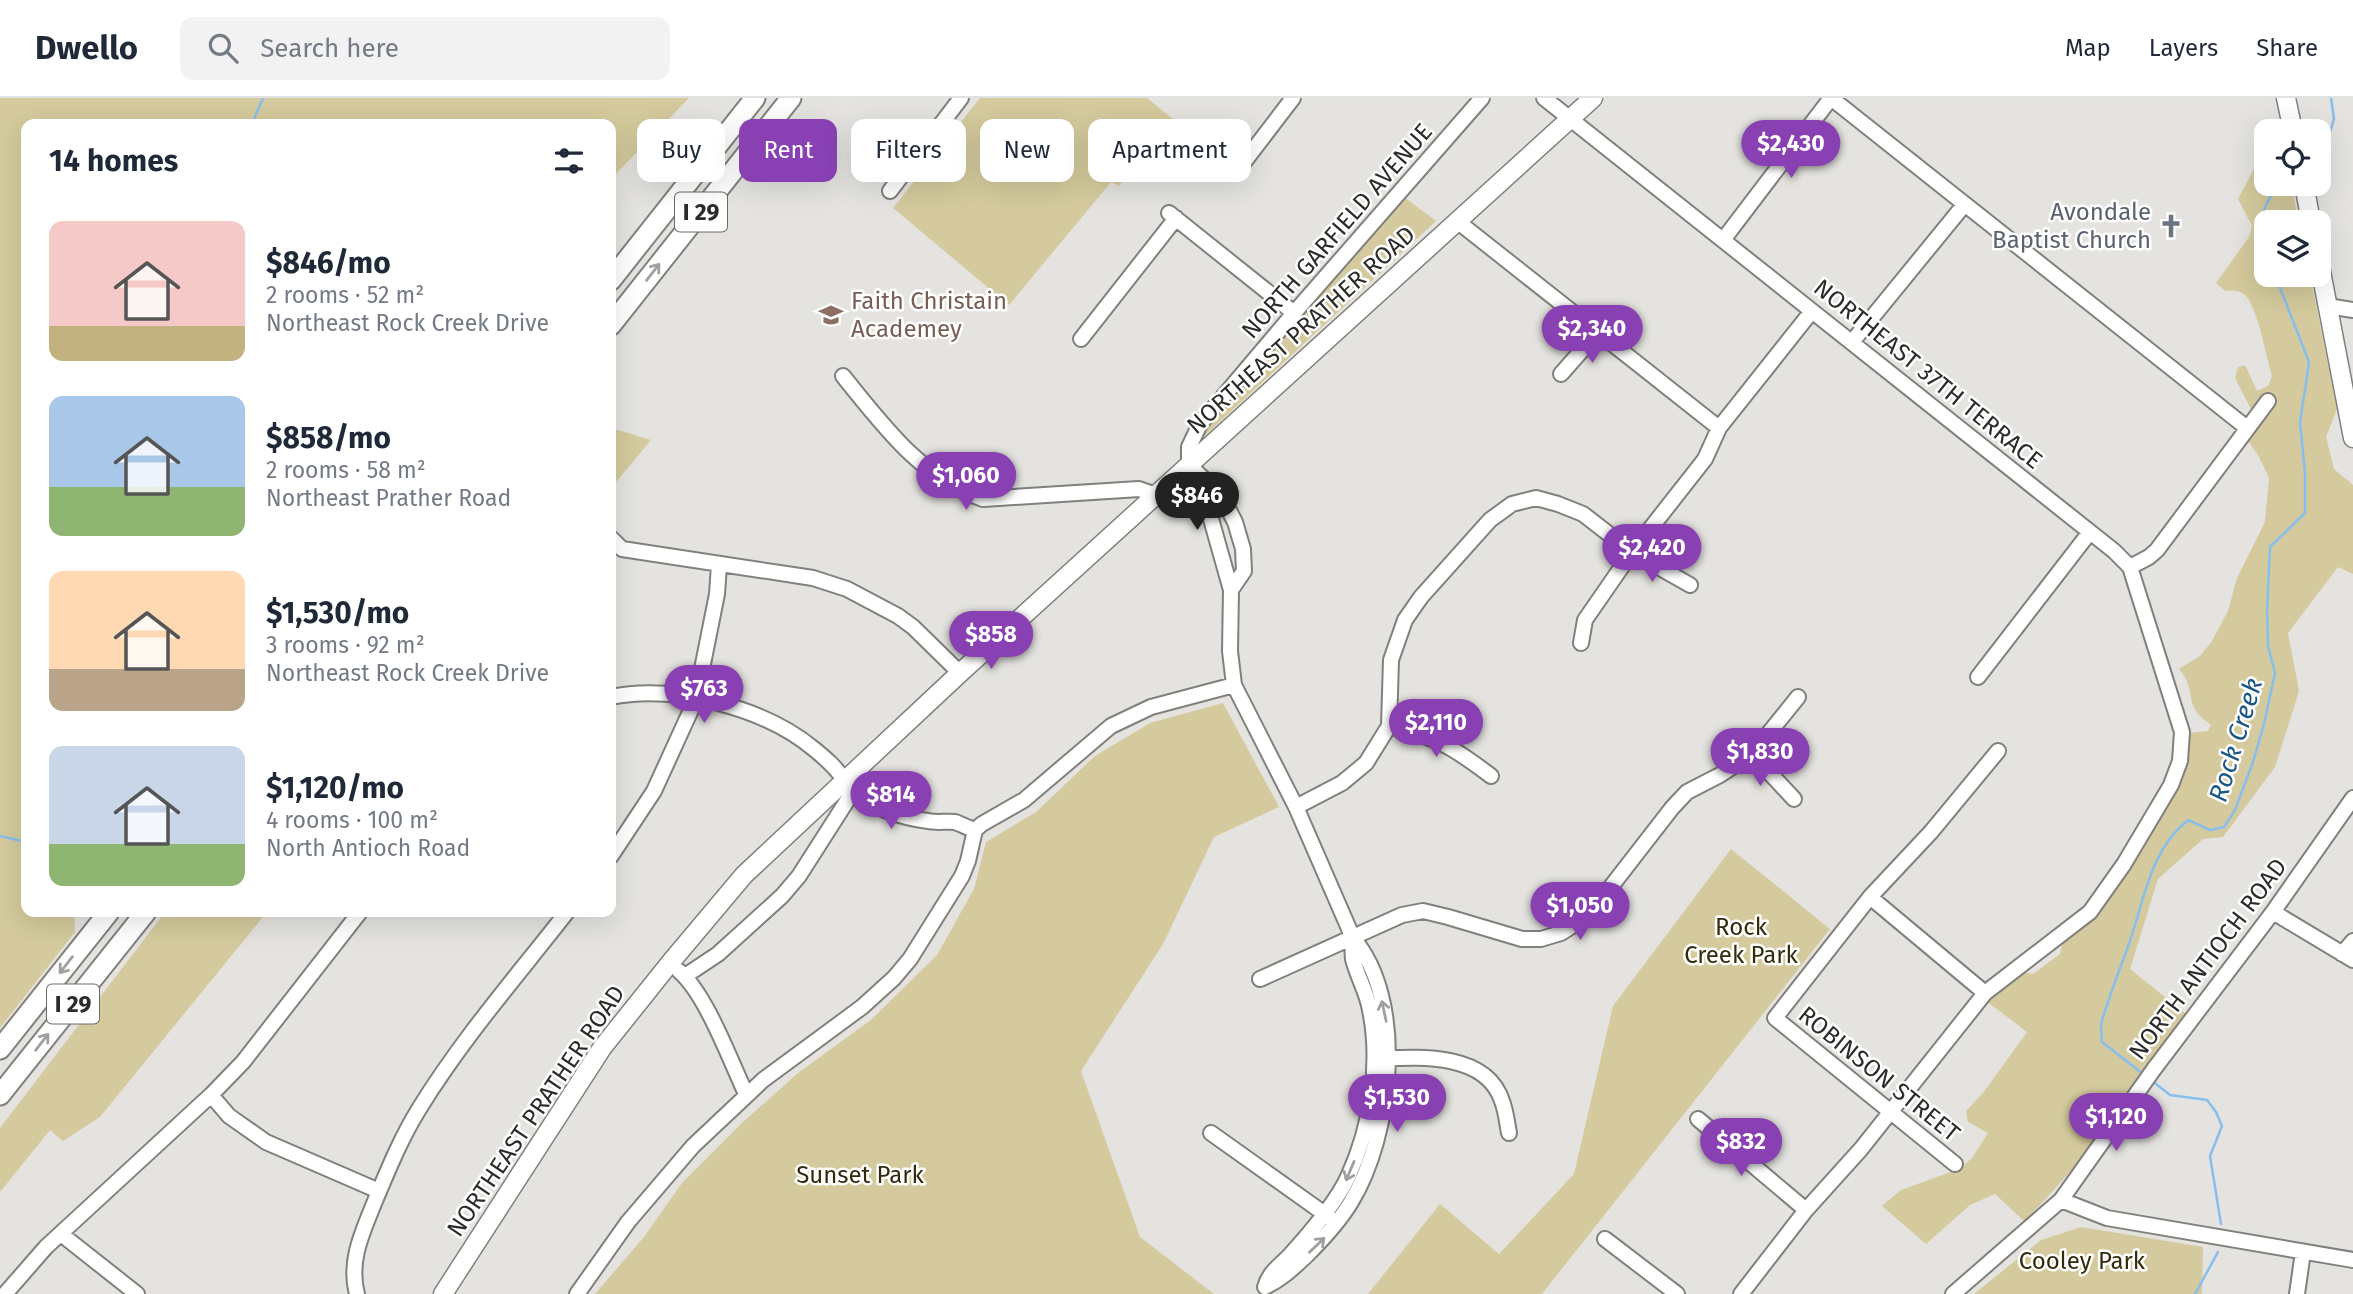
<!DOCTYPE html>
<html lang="en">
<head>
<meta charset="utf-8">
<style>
	:root { --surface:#fff; --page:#f2f2f3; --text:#1f2937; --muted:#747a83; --line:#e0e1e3; --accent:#8840b2 }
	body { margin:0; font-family:"Fira Sans",sans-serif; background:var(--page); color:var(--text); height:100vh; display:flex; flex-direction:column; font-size:26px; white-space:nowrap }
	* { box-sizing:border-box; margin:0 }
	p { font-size:23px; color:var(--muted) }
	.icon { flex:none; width:38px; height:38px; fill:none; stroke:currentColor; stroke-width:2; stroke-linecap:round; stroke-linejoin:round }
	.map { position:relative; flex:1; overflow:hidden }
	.side { position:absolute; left:21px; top:21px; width:595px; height:798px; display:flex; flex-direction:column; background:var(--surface); border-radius:14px; box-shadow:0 7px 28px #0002 }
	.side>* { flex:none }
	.top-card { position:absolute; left:637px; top:21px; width:665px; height:63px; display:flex; gap:14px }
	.buttons { position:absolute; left:2254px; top:21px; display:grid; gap:14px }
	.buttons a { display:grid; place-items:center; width:77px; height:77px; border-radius:14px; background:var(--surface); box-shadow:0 7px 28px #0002; font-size:35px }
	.price { position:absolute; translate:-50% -60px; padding:0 16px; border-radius:24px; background:var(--accent); color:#fff; font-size:23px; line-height:46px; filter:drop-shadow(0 2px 4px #0008) }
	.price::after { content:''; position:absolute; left:50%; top:42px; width:21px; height:16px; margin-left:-10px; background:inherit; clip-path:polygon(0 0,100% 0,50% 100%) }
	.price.current { background:#222; color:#fff }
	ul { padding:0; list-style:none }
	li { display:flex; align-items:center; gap:21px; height:175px; padding:0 28px }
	li span { display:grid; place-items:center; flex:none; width:196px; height:140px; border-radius:14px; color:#555 }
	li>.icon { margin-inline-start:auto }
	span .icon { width:84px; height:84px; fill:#fffc; stroke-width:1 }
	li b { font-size:30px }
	h2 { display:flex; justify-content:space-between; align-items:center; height:84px; padding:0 28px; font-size:30px }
	.pill { padding:0 24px; border-radius:14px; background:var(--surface); box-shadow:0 7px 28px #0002; font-size:24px; line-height:63px }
	.pill.current { background:var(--accent); color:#fff }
	header { display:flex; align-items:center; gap:42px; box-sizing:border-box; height:98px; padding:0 35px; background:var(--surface); border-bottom:2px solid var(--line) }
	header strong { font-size:33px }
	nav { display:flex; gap:38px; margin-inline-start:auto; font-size:24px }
	.search { width:490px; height:63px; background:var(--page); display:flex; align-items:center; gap:18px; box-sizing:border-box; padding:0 24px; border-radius:14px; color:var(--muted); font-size:26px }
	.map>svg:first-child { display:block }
</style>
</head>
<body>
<header>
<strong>Dwello</strong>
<div class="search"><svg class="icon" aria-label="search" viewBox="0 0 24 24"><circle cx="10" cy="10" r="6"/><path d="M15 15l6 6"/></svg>Search here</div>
<nav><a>Map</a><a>Layers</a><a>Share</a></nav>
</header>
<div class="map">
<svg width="2353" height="1196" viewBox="0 0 2353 1196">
	<rect width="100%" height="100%" fill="#e4e3df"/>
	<path fill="#d4ca9d" d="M0,0h689l-78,81v-55h-585v788h48l1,20 -75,96z
		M980,0h167l26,21 -54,67 -8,-4 -102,123 -116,-97z
		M2266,48v38h25l8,38h-33v53h44l27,134 -11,28 8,32 19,16v89l-15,-7 -50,66 11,58 -24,76 -52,70 -20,2 -45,40 -28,90 56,45c-51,70 -99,146 -162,207l-29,-27 -25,11 -44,39 -44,-38 19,-16 58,-21 13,-11 16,-25 -20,-11 -2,-11 17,-18 44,-61 -42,-32 36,-28 12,2 27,-20 3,-13 123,-178 3,-30 19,-2 3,-6c-31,-22 -12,-33 -32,-56l21,-13 12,-15 16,-30 9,-33 28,-56 4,-44 -11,-23 -12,-17 11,-17 -22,-43 3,-11 7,-2 12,26 11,-5 4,-10c-5,-17 -15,-69 -26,-80 -6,-6 -13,-6 -21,-5l-9,-8 33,-46 3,-11 -14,-27z
		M1404,99l32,24 -239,222 15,-24z
		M611,330l40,12 -40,48z
		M1223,605l56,104 -65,30 -51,107 -82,127 59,166 74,57h-619l49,-57 38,-54 60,-60 56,-50 74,-54 65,-64 37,-66 12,-47 50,-30 59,-56 55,-33z
		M1731,751l99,80 -288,365h-174l72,-90 59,50 75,-80 39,-168z
		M165,814h102l-167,205 -37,24 -13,-11 -50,62v-64z
		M2081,1129l122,20 -1,47h-228l67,-54z"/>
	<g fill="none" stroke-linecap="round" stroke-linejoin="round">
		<path stroke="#87beee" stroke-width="2.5" d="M252,26l11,-26
			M2319,46l9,-5 6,-20 -3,-21
			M2266,151c-10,-27 -4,-43 14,-65
			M0,738l26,6
			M2143,976l-41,-32 -1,-18c8,-28 19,-55 29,-83 14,-42 21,-92 58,-121l22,10 14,-3 11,-17 18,-48 11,-38 11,-51 -7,-27 -1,-36 3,-63 35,-34v-41l-5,-49 9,-61 -34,-87
			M2151,982l19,15 37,5 9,12 6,14 -12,30 11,68
			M2195,1196l23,-42"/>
		<g stroke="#81807c" stroke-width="18">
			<path id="minor" d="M1544,0l570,453 16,16 52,165 -2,29 -9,24 -47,79 -34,48 -105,81 -124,156 -55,61 -65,84
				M1831,0l416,330
				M1241,68l52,-68
				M890,93l71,-93
				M1169,115l125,100
				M1457,123l262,207
				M1723,142l108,-142
				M2328,208l25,4
				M1081,241l95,-121
				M1852,244l112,-137
				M1561,276l37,-42
				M843,278c40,49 78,102 140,123l156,-10 17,6
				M1190,368l31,29 14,27 8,27 1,22 -13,19
				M611,440l11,11 191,29 34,11 51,27 15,11 47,46
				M2130,469l19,-10 8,-7 111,-149
				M1581,545l4,-23 47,-68 73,-93 14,-31 93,-117
				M1978,579l112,-145
				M611,599c63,-13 154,11 203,52 11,9 23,19 30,31 3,5 4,10 9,13 21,15 49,25 75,28 9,2 18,0 27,1 6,2 13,6 20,8
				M1389,628c47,11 64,21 102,50
				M1752,656l42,45
				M1296,709l46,-24 24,-20 23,-37 2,-66 14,-40 16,-23 69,-77 22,-16 24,-6 22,6 25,10 49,38 58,33
				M611,758l43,-65 42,-92 21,-105 2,-29
				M1870,799l115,96
				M2273,814l80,48
				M2342,856l11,-13
				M679,873c27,23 51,89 67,123
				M685,878l33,-22 64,-58 17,-20 53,-83
				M1260,881l142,-64 21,-4 25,6 74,22h19l20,-6 28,-18 83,-107 15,-16 33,-17 32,-21 46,-57
				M1378,961c41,-2 108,-7 124,42 4,10 5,22 7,32
				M211,997l18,21 37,26 113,49
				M1698,1021l108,91
				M1211,1035l118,84
				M1955,1066l-180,-146 95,-121 61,-65 67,-81
				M2061,1102l46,18 246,42
				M61,1136l76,60
				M1605,1141l72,55
				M1265,1189c17,-8 28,-19 42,-32 16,-16 32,-33 44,-53 41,-67 56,-201 2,-264l-57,-131 -62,-122 -4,-34 1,-61 -20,-71 -15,-29 -7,-25v-18l11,-23 94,-111 188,-215
				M1265,1189c4,-15 15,-21 26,-33 19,-21 45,-51 57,-77 23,-50 33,-113 22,-167 -3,-18 -13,-34 -17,-51 -1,-7 0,-15 0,-21
				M5,1196l41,-47 165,-152 32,-33 117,-150
				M357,1196c-9,-33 6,-63 18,-93 13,-31 26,-63 44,-92 43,-70 98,-133 148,-197
				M577,1196l51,-72 65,-76 70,-66 99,-73 32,-29 16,-19 52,-83 6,-15 7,-31 7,-6 42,-24 87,-74 40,-19 83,-22
				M1953,1196l108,-94 93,-131 119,-157 80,-114
				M2297,1196l6,-42"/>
		</g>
		<g stroke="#81807c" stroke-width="21">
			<path id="major" d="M2286,0l7,33
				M2304,86l7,38
				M2319,163l34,177
				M443,1196l159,-246 68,-85 74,-88 216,-202 633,-575"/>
		</g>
		<g stroke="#81807c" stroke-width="23">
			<path id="highway" d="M611,182l144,-182
				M611,227l180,-227
				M0,951l109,-137
				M0,997l146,-183"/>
		</g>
		<use href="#minor" stroke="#fff" stroke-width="14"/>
		<use href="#major" stroke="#fff" stroke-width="18"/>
		<use href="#highway" stroke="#fff" stroke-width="19"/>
	</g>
	<defs><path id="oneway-shaft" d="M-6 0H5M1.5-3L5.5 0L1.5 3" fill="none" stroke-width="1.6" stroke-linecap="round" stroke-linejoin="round" transform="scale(1.75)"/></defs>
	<g stroke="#a0a09f">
		<use href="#oneway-shaft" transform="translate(653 174) rotate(-52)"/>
		<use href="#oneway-shaft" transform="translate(66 867) rotate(128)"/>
		<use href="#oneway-shaft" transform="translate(1384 913) rotate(-102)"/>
		<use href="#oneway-shaft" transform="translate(42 944) rotate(-52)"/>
		<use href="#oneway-shaft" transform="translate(1350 1073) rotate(113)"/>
		<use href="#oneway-shaft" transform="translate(1317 1147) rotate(-44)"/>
	</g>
	<defs>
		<g id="church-bare" transform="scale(1.89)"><path d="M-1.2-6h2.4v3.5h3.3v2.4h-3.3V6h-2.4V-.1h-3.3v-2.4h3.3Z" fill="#6b7280" stroke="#fff" stroke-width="2.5" paint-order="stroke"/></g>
		<g id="school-bare" transform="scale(1.89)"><path d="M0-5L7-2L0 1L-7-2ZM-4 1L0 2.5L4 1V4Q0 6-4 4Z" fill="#8d6e63" stroke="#fff" stroke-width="2.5" paint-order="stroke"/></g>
	</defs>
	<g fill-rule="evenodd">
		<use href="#church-bare" x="2171" y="128"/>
		<use href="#school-bare" x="831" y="217"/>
	</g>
	<g text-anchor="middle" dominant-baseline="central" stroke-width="5" stroke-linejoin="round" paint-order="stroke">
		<g fill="#fff" stroke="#6b6b69" stroke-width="2">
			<rect x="675" y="94.5" width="52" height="39" rx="5"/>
			<rect x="47" y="886.5" width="52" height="39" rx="5"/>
		</g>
		<g font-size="23" font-weight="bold" fill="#2b2b29">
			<text x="701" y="114">I 29</text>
			<text x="73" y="906">I 29</text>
		</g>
		<g font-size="24" fill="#5b616d" stroke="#fff" text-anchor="end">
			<text x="2151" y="114">Avondale<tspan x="2151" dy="28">Baptist Church</tspan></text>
		</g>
		<g font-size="24" fill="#2b2b29" stroke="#fff">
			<text transform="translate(1337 133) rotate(-49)">NORTH GARFIELD AVENUE</text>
			<text transform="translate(1301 232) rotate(-42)">NORTHEAST PRATHER ROAD</text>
			<text transform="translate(1928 276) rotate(39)">NORTHEAST 37TH TERRACE</text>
			<text transform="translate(2208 861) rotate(-53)">NORTH ANTIOCH ROAD</text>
			<text transform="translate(1879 976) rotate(39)">ROBINSON STREET</text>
			<text transform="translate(536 1013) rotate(-56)">NORTHEAST PRATHER ROAD</text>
		</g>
		<g font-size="24" fill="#785e54" stroke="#fff" text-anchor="start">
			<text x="851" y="203">Faith Christain<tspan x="851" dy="28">Academey</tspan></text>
		</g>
		<g font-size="24" fill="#322c0c" stroke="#fff">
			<text x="1741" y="829">Rock<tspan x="1741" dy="28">Creek Park</tspan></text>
			<text x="860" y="1077">Sunset Park</text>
			<text x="2082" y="1163">Cooley Park</text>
		</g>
		<g font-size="26" font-style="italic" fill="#1b5785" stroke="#fff">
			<text transform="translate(2236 642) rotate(-73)">Rock Creek</text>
		</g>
	</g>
</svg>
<div class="buttons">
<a><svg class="icon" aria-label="locate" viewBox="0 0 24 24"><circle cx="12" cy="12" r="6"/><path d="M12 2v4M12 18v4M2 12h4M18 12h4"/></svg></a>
<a><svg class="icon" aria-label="layers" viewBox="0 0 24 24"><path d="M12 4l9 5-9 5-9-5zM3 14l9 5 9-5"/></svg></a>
</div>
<b class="price" style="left:1791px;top:82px">$2,430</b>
<b class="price" style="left:1592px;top:267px">$2,340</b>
<b class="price" style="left:966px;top:414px">$1,060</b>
<b class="price current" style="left:1197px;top:434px">$846</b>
<b class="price" style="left:1652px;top:486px">$2,420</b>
<b class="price" style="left:991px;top:573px">$858</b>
<b class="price" style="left:704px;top:627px">$763</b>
<b class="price" style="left:1436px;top:661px">$2,110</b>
<b class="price" style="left:1760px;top:690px">$1,830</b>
<b class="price" style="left:891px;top:733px">$814</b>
<b class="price" style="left:1580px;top:844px">$1,050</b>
<b class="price" style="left:1397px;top:1036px">$1,530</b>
<b class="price" style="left:2116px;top:1055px">$1,120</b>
<b class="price" style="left:1741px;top:1080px">$832</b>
<div class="top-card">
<a class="pill">Buy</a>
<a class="pill current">Rent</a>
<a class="pill">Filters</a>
<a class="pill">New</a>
<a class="pill">Apartment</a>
</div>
<section class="side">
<h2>14 homes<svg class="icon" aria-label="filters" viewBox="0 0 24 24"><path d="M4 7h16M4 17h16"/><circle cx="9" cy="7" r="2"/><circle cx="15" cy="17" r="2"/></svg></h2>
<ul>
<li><span style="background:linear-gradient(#f6c9c9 75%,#c2b280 0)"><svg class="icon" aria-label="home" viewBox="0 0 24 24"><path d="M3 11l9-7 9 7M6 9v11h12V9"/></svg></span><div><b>$846/mo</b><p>2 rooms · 52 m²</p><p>Northeast Rock Creek Drive</p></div></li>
<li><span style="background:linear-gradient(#a9c7e8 65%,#8fb573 0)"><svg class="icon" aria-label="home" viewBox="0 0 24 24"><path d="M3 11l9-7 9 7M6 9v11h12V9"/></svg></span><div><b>$858/mo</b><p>2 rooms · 58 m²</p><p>Northeast Prather Road</p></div></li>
<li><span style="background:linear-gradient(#ffd9b3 70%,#b9a48a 0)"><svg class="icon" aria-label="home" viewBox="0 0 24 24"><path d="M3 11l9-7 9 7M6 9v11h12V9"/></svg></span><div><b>$1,530/mo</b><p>3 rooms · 92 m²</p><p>Northeast Rock Creek Drive</p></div></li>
<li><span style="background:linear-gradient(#c9d6e8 70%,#8fb573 0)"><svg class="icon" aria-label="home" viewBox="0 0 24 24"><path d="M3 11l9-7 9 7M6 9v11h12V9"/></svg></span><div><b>$1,120/mo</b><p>4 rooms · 100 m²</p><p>North Antioch Road</p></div></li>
</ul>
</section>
</div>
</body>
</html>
